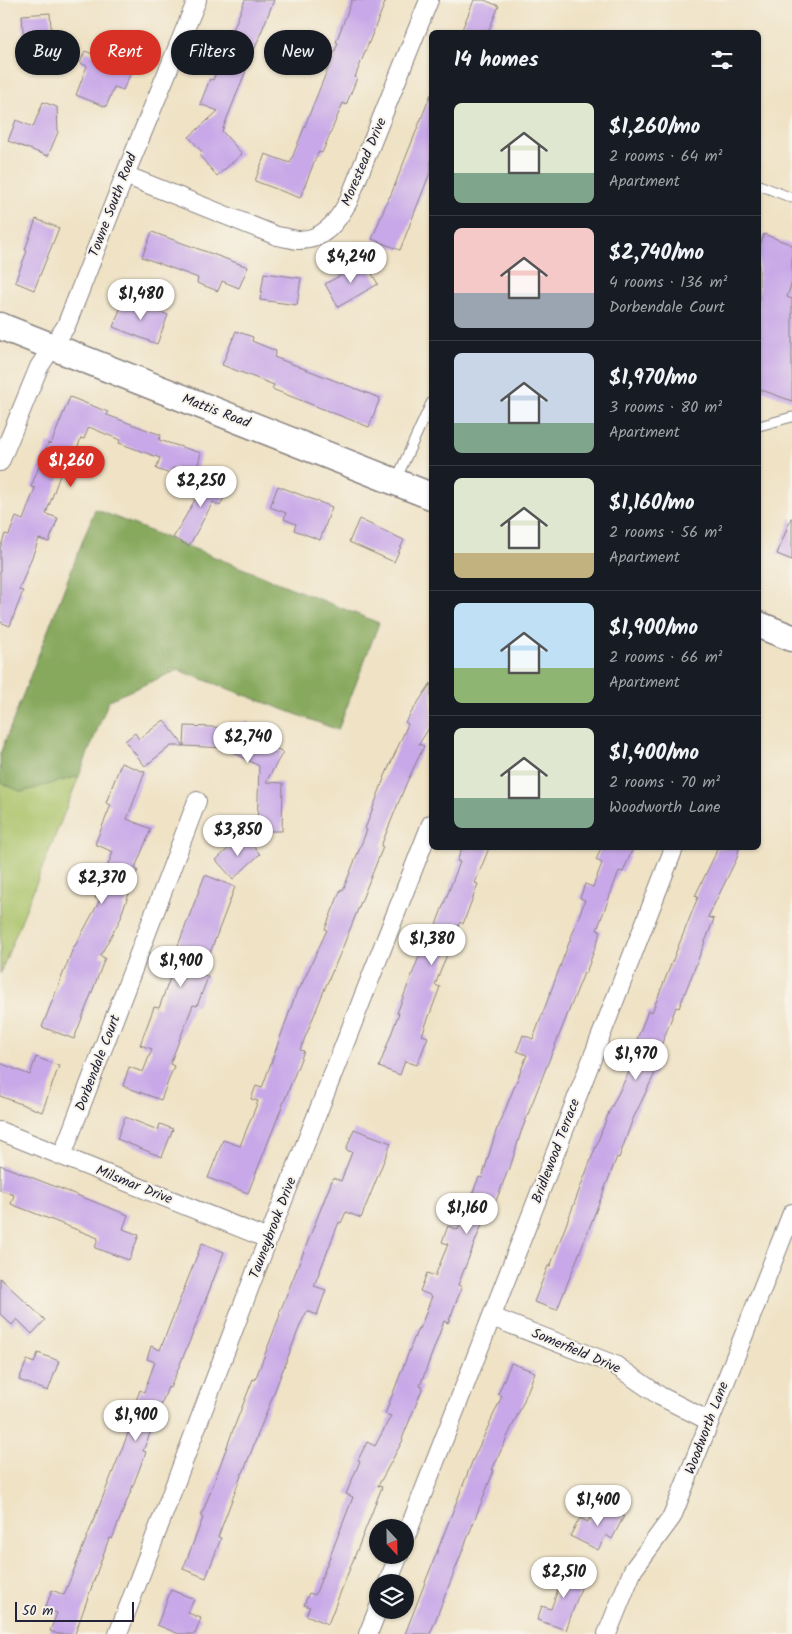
<!DOCTYPE html>
<html lang="en">
<head>
<meta charset="utf-8">
<style>
	:root { --surface:#171b24; --page:#242831; --text:#f1f3f6; --muted:#9ea1a6; --line:#363941; --accent:#d93025 }
	body { margin:0; font-family:Kalam,sans-serif; background:var(--page); color:var(--text); height:100vh; display:flex; flex-direction:column; font-size:19px; white-space:nowrap }
	* { box-sizing:border-box; margin:0 }
	p { font-size:16px; color:var(--muted) }
	.icon { flex:none; width:28px; height:28px; fill:none; stroke:currentColor; stroke-width:2; stroke-linecap:round; stroke-linejoin:round }
	.map { position:relative; flex:1; overflow:hidden }
	.panel { position:absolute; left:429px; top:30px; width:332px; height:820px; display:flex; flex-direction:column; background:var(--surface); border-radius:8px; box-shadow:0 1px 4px #0004 }
	.panel>* { flex:none }
	.banner { position:absolute; left:15px; top:30px; width:339px; height:45px; display:flex; gap:10px }
	.needle { width:32px; rotate:158deg }
	.tools { position:absolute; left:369px; top:1519px; display:grid; gap:10px }
	.tools a { display:grid; place-items:center; width:45px; height:45px; border-radius:50%; background:var(--surface); box-shadow:0 1px 4px #0004; font-size:25px }
	.scale { position:absolute; left:15px; bottom:12px; width:119px; box-sizing:border-box; padding-left:5px; border:2px solid #22223b; border-top:0; font-size:14px; line-height:18px; white-space:nowrap; color:#22223b; -webkit-text-stroke:4px #f7f3e8; paint-order:stroke }
	.price { position:absolute; translate:-50% -42px; padding:0 11px; border-radius:18px; background:#fff; color:#222; font-size:16px; line-height:32px; filter:drop-shadow(0 1px 2px #0008) }
	.price::after { content:''; position:absolute; left:50%; top:30px; width:15px; height:11px; margin-left:-8px; background:inherit; clip-path:polygon(0 0,100% 0,50% 100%) }
	.price.active { background:var(--accent); color:#fff }
	ul { padding:0; list-style:none }
	li { display:flex; align-items:center; gap:15px; height:125px; padding:0 25px }
	li+li { border-top:1px solid var(--line) }
	li span { display:grid; place-items:center; flex:none; width:140px; height:100px; border-radius:8px; color:#555 }
	li>.icon { margin-inline-start:auto }
	span .icon { width:60px; height:60px; fill:#fffc; stroke-width:1 }
	li b { font-size:21px }
	h2 { display:flex; justify-content:space-between; align-items:center; height:60px; padding:0 25px; font-size:21px }
	.pill { padding:0 18px; border-radius:22px; background:var(--surface); box-shadow:0 1px 4px #0004; font-size:18px; line-height:45px }
	.pill.active { background:var(--accent); color:#fff }
	.map>svg:first-child { display:block }
</style>
</head>
<body>
<div class="map">
<svg width="792" height="1634" viewBox="0 0 792 1634">
	<rect width="100%" height="100%" fill="#f7f3e8"/>
	<filter id="ink" filterUnits="userSpaceOnUse"><feTurbulence type="fractalNoise" baseFrequency=".02" numOctaves="2"/><feDisplacementMap in="SourceGraphic" scale="10" xChannelSelector="R" yChannelSelector="G"/><feConvolveMatrix kernelMatrix="1 2 1 2 8 2 1 2 1" color-interpolation-filters="sRGB"/></filter>
	<filter id="wash" filterUnits="userSpaceOnUse"><feTurbulence type="fractalNoise" baseFrequency=".0096" numOctaves="4" result="noise"/><feDisplacementMap in="SourceGraphic" scale="20" xChannelSelector="R" yChannelSelector="G"/><feGaussianBlur stdDeviation="1.12" result="paint"/><feColorMatrix in="noise" values="0 0 0 0 0 0 0 0 0 0 0 0 0 0 0 0 0 1.4 0 .05"/><feComposite in="paint" operator="in"/></filter>
	<g filter="url(#wash)">
		<rect width="100%" height="100%" fill="#efe2c5"/>
		<path fill="#aac369" stroke="#667252" d="M79,776l-79,198v-192l22,9z"/>
		<path fill="#87a95d" stroke="#54664c" d="M95,509l284,114 -41,107 -160,-60 -69,30 -30,76 -57,16 -22,-10v-28z"/>
		<g id="blocks">
			<path fill="#c8a8e8" d="M245,0h29l-52,131 20,23 -25,22 -18,-21 3,-3 -13,-15 29,-26 -18,-7 10,-25 3,1z
				M352,0h34l-31,77 2,1 -11,27 -3,-2 -21,50 -4,-1 -18,46 -45,-17 10,-27 25,9 48,-120 -2,-1z
				M474,0h10l15,6 -11,26h-27z
				M50,13l3,44 -28,2 -3,-44z
				M85,51l47,19 -9,20 -9,-3 -8,20 -30,-12 11,-29 -7,-3z
				M431,94v76l-31,80 -28,-11 17,-42h1z
				M43,102l14,5 1,25 -10,24 -40,-15 8,-21 17,7z
				M36,219l23,9 -25,62 -19,-8 12,-31 -2,-1z
				M152,232l96,35 -9,21 -17,-7 -4,10 -21,-8 1,-5 -56,-21z
				M764,234l28,11v37l-5,15 5,2v102l-33,-12v-141z
				M365,262l13,22 -40,23 -13,-23z
				M264,273l37,5 -4,27 -37,-5z
				M124,299l44,16 -11,29 -44,-17z
				M236,331l17,6 -1,4 24,10 -2,6 106,41 -11,29 -97,-38 2,-4 -52,-20z
				M70,397l38,15 -1,3 54,20 -2,5 42,13 -6,22 -22,-7 -2,6 -15,-5 4,-11 -41,-15 1,-3 -31,-13 -5,12 -3,-1 -10,28 -7,-2 -18,50 12,4 -9,24 -10,-3 -20,51 4,1 -13,35 -10,-4v-74l5,-14 4,1 7,-18 7,3 12,-32 -4,-1 17,-44 3,1z
				M207,474l23,11 -10,21 -7,-4 -24,44 -16,-8 23,-40z
				M278,486l54,21 -12,33 -26,-10 2,-6 -12,-5 2,-6 -16,-6z
				M791,518h1v42l-15,-6z
				M359,519l45,21 -10,22 -45,-20z
				M431,683v42l-12,19 5,2 -18,38 -25,62 2,1 -43,107 -15,34 -25,62 4,1 -56,142 -40,-15 15,-38 17,6 18,-45 -7,-2 5,-13 6,2 36,-100h2l27,-58 -2,-1 16,-40 2,1 24,-60 -2,-1 20,-53 23,-52 -3,-2z
				M164,720l20,26h-13l-26,20 -20,-25 10,-8 4,6z
				M244,721l25,13 -5,8 19,10 -17,30 17,1 -1,48h-25l2,-65 -34,-18 -41,-2 1,-20 55,2z
				M121,763l24,9 -18,47 24,10 -16,39 3,2 -17,45 1,1 -22,40 5,2 -31,81 -32,-12 32,-81h1l25,-46 -5,-2 18,-46 -18,-8 16,-39 -5,-2z
				M243,835l17,19 -27,25 -17,-19z
				M462,848h27l-14,35 3,1 -15,40 -3,-2 -25,63 5,2 -18,48 6,2 -11,28 -12,-4 -5,14 -21,-8 20,-54h-2l34,-87 4,1 25,-65 -3,-1z
				M601,848h32l-10,24 -4,-1 -22,59 4,1 -15,42h-2l-40,100 -23,59 -12,39 -1,-1 -19,49 -4,-2 -27,68 4,2 -14,36 -4,-2 -24,65 3,1 -21,52 1,1 -25,46 4,1 -54,137 -22,-9 4,-8 -6,-2 5,-12 6,2 38,-98 -7,-3 14,-33 -2,-1 9,-18 8,4 16,-30 -6,-2 33,-86 2,1 12,-33 -12,-5 7,-18 8,3 13,-32 -6,-2 6,-16 10,4 21,-53 3,1 15,-50h1l29,-73 -10,-4 6,-16 10,4 52,-139 -5,-2 5,-14 8,3 9,-24 -6,-3z
				M717,848h22l-2,10 -29,59 6,2 -35,89 -3,-1 -24,62 4,2 -24,50 -13,37 -2,-1 -60,153 -23,-8 14,-36 2,1 59,-155 31,-62 -6,-3 14,-36 4,1 46,-115 -3,-1 20,-41z
				M205,875l30,12 -33,87 6,3 -11,29 -4,-1 -23,59 4,2 -13,34 -38,-14 6,-19 14,5 9,-23 -12,-4 14,-38 5,1 11,-30 -4,-1z
				M36,1057l23,9 -17,46 -42,-16v-33l30,12z
				M125,1117l33,13 2,-6 13,5 -11,28 -45,-18z
				M354,1129l37,14 -30,75 -15,-6 -5,11 -2,-1 -25,64 12,4 -9,25 -10,-4 -6,12 -58,150h-1l-24,64 3,1 -15,40 -23,-9 20,-51 -2,-1 32,-87 20,-51 2,1 25,-65 -1,-1 54,-136 8,3 11,-29 -6,-2z
				M0,1165l128,50 -5,14 16,6 -10,25 -34,-12 3,-10 -87,-34 3,-9 -14,-5z
				M202,1243l22,9 -33,86 -21,50 -2,-1 -25,64 3,1 -34,87 -2,-1 -2,3 -33,93h-17l-8,-3 7,-18 -12,-4 7,-19 12,5 65,-164 -4,-1 15,-40 4,2 11,-30 -8,-3 4,-13 9,4z
				M0,1278l45,42 -13,14 -15,-15 -5,6 -12,-11z
				M38,1353l21,8 -11,30 -29,-11 8,-20 7,3z
				M511,1363l24,9 -12,31 -31,67h2l-64,164h-25l67,-172 30,-66 -4,-2z
				M598,1502l26,14 -12,23 -6,-4 -8,15 -28,-14 10,-18 8,4z
				M567,1564l20,7 -21,59 -29,-10 5,-14 9,3z
				M171,1590l23,9 -6,14 13,5 -6,16h-16l-22,-9z"/>
		</g>
	</g>
	<g filter="url(#ink)">
		<use href="#blocks" fill-opacity="0" stroke="#888280" stroke-width="1"/>
		<g fill="none" stroke-linecap="round" stroke-linejoin="round">
			<g stroke="#888280" stroke-width="11">
				<path id="service" d="M759,185l33,13
					M759,426l33,-9
					M396,480l35,-77"/>
			</g>
			<g stroke="#888280" stroke-width="20">
				<path id="minor" d="M125,175l152,61c7,1 14,3 20,4 26,1 40,-18 51,-38l81,-202
					M0,462l39,-95 27,-41 59,-151 72,-175
					M0,1131l268,108
					M62,1156l135,-355
					M492,1317l123,48 45,31 49,25
					M405,1539l269,-691
					M388,1582l11,-27
					M118,1634l150,-395 163,-415
					M368,1634l10,-25
					M607,1634l26,-64 39,-53 120,-304"/>
			</g>
			<g stroke="#888280" stroke-width="29">
				<path id="secondary" d="M0,326l431,170
					M759,625l33,13"/>
			</g>
			<use href="#service" stroke="#fff" stroke-width="9"/>
			<use href="#minor" stroke="#fff" stroke-width="18"/>
			<use href="#secondary" stroke="#fff" stroke-width="26"/>
		</g>
	</g>
	<g text-anchor="middle" dominant-baseline="central" stroke-width="4" stroke-linejoin="round" paint-order="stroke">
		<g font-size="14" fill="#22223b" stroke="#f7f3e8">
			<text transform="translate(364 162) rotate(-67)">Morestead Drive</text>
			<text transform="translate(113 205) rotate(-69)">Towne South Road</text>
			<text transform="translate(216 411) rotate(21)">Mattis Road</text>
			<text transform="translate(98 1063) rotate(-69)">Dorbendale Court</text>
			<text transform="translate(556 1151) rotate(-69)">Bridlewood Terrace</text>
			<text transform="translate(134 1185) rotate(22)">Milsmar Drive</text>
			<text transform="translate(273 1228) rotate(-69)">Tauneybrook Drive</text>
			<text transform="translate(576 1351) rotate(23)">Somerfield Drive</text>
			<text transform="translate(707 1428) rotate(-69)">Woodworth Lane</text>
		</g>
	</g>
</svg>
<div class="tools">
<a><svg class="needle" viewBox="-14 -14 28 28"><path d="M0-13l5 13h-10z" fill="#e53935"/><path d="M0 13l5-13h-10z" fill="#9ea1a6"/></svg></a>
<a><svg class="icon" aria-label="layers" viewBox="0 0 24 24"><path d="M12 4l9 5-9 5-9-5zM3 14l9 5 9-5"/></svg></a>
</div>
<div class="scale">50 m</div>
<b class="price" style="left:351px;top:284px">$4,240</b>
<b class="price" style="left:141px;top:321px">$1,480</b>
<b class="price active" style="left:71px;top:488px">$1,260</b>
<b class="price" style="left:201px;top:508px">$2,250</b>
<b class="price" style="left:248px;top:764px">$2,740</b>
<b class="price" style="left:238px;top:857px">$3,850</b>
<b class="price" style="left:102px;top:905px">$2,370</b>
<b class="price" style="left:432px;top:966px">$1,380</b>
<b class="price" style="left:181px;top:988px">$1,900</b>
<b class="price" style="left:636px;top:1081px">$1,970</b>
<b class="price" style="left:467px;top:1235px">$1,160</b>
<b class="price" style="left:136px;top:1442px">$1,900</b>
<b class="price" style="left:598px;top:1527px">$1,400</b>
<b class="price" style="left:564px;top:1599px">$2,510</b>
<div class="banner">
<a class="pill">Buy</a>
<a class="pill active">Rent</a>
<a class="pill">Filters</a>
<a class="pill">New</a>
</div>
<section class="panel">
<h2>14 homes<svg class="icon" aria-label="filters" viewBox="0 0 24 24"><path d="M4 7h16M4 17h16"/><circle cx="9" cy="7" r="2"/><circle cx="15" cy="17" r="2"/></svg></h2>
<ul>
<li><span style="background:linear-gradient(#dfe7d0 70%,#7fa58c 0)"><svg class="icon" aria-label="home" viewBox="0 0 24 24"><path d="M3 11l9-7 9 7M6 9v11h12V9"/></svg></span><div><b>$1,260/mo</b><p>2 rooms · 64 m²</p><p>Apartment</p></div></li>
<li><span style="background:linear-gradient(#f6c9c9 65%,#9aa5b1 0)"><svg class="icon" aria-label="home" viewBox="0 0 24 24"><path d="M3 11l9-7 9 7M6 9v11h12V9"/></svg></span><div><b>$2,740/mo</b><p>4 rooms · 136 m²</p><p>Dorbendale Court</p></div></li>
<li><span style="background:linear-gradient(#c9d6e8 70%,#7fa58c 0)"><svg class="icon" aria-label="home" viewBox="0 0 24 24"><path d="M3 11l9-7 9 7M6 9v11h12V9"/></svg></span><div><b>$1,970/mo</b><p>3 rooms · 80 m²</p><p>Apartment</p></div></li>
<li><span style="background:linear-gradient(#dfe7d0 75%,#c2b280 0)"><svg class="icon" aria-label="home" viewBox="0 0 24 24"><path d="M3 11l9-7 9 7M6 9v11h12V9"/></svg></span><div><b>$1,160/mo</b><p>2 rooms · 56 m²</p><p>Apartment</p></div></li>
<li><span style="background:linear-gradient(#bfe0f5 65%,#8fb573 0)"><svg class="icon" aria-label="home" viewBox="0 0 24 24"><path d="M3 11l9-7 9 7M6 9v11h12V9"/></svg></span><div><b>$1,900/mo</b><p>2 rooms · 66 m²</p><p>Apartment</p></div></li>
<li><span style="background:linear-gradient(#dfe7d0 70%,#7fa58c 0)"><svg class="icon" aria-label="home" viewBox="0 0 24 24"><path d="M3 11l9-7 9 7M6 9v11h12V9"/></svg></span><div><b>$1,400/mo</b><p>2 rooms · 70 m²</p><p>Woodworth Lane</p></div></li>
</ul>
</section>
</div>
</body>
</html>
